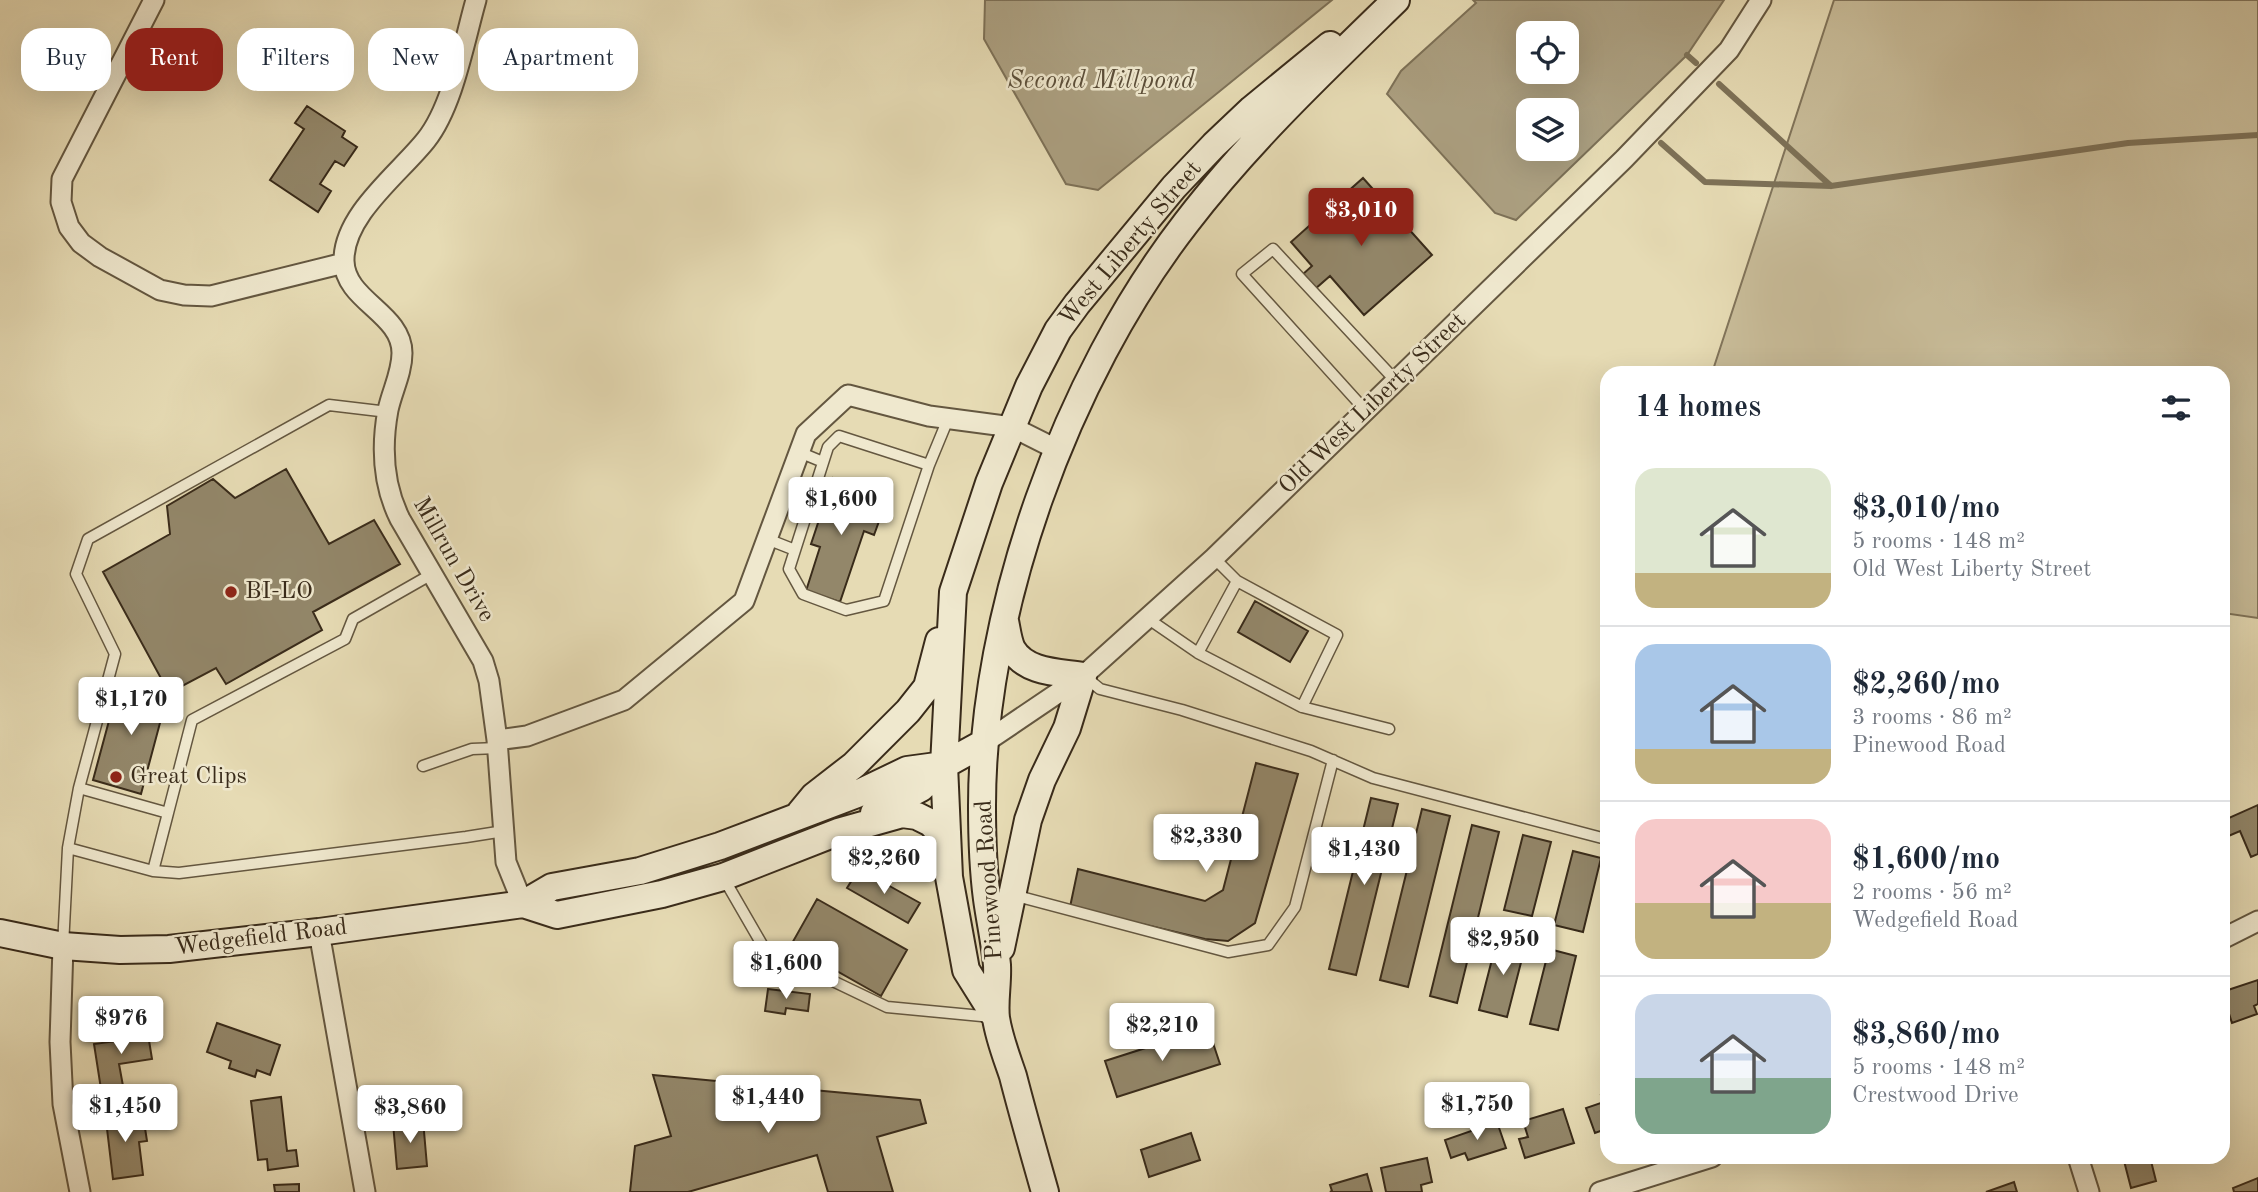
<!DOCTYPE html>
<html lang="en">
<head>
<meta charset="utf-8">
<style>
	:root { --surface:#fff; --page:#f6f6f7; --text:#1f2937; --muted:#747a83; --line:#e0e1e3; --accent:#8f2418 }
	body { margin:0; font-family:"Old Standard TT",serif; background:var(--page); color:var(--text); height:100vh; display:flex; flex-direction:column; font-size:26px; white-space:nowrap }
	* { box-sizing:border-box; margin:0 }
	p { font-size:23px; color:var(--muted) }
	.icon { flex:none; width:38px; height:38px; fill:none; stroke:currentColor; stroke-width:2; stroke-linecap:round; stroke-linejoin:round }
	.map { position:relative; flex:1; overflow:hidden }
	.drawer { position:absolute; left:1600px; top:366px; width:630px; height:798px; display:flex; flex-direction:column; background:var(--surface); border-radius:21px; box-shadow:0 7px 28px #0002 }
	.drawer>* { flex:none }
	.hud { position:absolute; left:21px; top:28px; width:665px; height:63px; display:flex; gap:14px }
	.fabs { position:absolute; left:1516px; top:21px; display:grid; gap:14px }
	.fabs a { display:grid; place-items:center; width:63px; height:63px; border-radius:14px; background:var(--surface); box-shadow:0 7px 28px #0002; font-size:35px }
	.price { position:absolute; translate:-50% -60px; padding:0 16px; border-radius:7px; background:#fff; color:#222; font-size:23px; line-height:46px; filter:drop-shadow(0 2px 4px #0008) }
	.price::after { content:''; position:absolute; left:50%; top:42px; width:21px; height:16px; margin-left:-10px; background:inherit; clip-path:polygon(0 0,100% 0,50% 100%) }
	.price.selected { background:var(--accent); color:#fff }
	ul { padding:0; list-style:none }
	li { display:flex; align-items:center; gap:21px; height:175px; padding:0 35px }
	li+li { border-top:2px solid var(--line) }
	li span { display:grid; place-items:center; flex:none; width:196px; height:140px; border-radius:21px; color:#555 }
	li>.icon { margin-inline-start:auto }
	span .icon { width:84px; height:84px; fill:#fffc; stroke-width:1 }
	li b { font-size:30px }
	h2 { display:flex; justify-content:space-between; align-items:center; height:84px; padding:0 35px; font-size:30px }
	.pill { padding:0 24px; border-radius:21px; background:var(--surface); box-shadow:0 7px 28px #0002; font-size:24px; line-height:63px }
	.pill.selected { background:var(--accent); color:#fff }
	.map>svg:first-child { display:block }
</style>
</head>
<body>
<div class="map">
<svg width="2258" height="1192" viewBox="0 0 2258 1192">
	<rect width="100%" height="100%" fill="#e6dbb4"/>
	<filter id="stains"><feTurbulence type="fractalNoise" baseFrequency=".00286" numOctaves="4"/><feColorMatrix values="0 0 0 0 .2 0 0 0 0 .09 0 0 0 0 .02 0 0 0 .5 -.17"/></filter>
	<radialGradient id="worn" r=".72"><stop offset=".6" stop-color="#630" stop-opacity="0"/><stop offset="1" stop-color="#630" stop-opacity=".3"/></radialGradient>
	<path fill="#c9bd9a" stroke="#81745a" stroke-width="2" d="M1834,0h424v618l-35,-5 -1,-240h-510z"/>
	<path fill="#ab9f80" stroke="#7d7157" stroke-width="2" fill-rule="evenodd" d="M985,0h347l-234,190 -32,-6 -82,-145z
		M1473,0h251l-37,55 -171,165 -21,-7 -108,-119 14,-23 75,-68zM1528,33h38v39h-38zM1528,110h38v39h-38z"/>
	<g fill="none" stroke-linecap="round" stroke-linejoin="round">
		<path stroke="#7d7157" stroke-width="6" d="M1687,55l9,8
			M1719,84l112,102
			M1661,143l44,39 126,4 297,-43 130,-8"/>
	</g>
	<path fill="#93876a" stroke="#392b1a" stroke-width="2" d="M307,106l38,25 -3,6 15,10 -13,19 -9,-5 -15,23 11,7 -13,21 -48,-32 34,-51 -9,-6z
		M1363,178l69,77 -68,60 -34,-39 -15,13 -13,-14 10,-9 -21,-24z
		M286,469l43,75 45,-24 26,44 -87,48 9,18 -96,54 -10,-16 -47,25 -66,-121 67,-38 -3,-28 46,-27 22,19z
		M833,478l44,15 -5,16 10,4 -8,22 -10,-4 -24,71 -34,-11 14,-44 -9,-3z
		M1255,601l53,30 -18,31 -52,-30z
		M120,680l48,13 -27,101 -48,-14z
		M1256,763l42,11 -43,149 -27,18 -23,-2 -135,-32 8,-38 127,32 18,-11z
		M1371,798l27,6 -42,171 -27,-6z
		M2258,805v49l-7,3 -11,-26 -14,6 -4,-16z
		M1422,809l28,7 -42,171 -28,-7z
		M1472,825l27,7 -42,171 -27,-7z
		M1523,835l28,7 -19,74 -28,-6z
		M1573,851l28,7 -18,74 -29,-7z
		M859,869l61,34 -12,20 -61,-35z
		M817,899l90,51 -26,46 -90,-51z
		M1498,936l28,7 -19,74 -28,-7z
		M1549,949l27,7 -18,74 -28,-6z
		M2258,980v24l-4,2 3,8 -25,9 -10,-31z
		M768,989l42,5 -2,17 -22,-3 -1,6 -20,-3z
		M217,1023l63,22 -10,30 -13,-5 -2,7 -26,-9 2,-7 -24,-9z
		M147,1028l5,31 -33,5 4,22 -22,3 -7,-45 23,-3 -1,-8z
		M1208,1028l12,36 -103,33 -12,-36z
		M653,1075l267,25 6,23 -49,14 16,55h-65l-11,-37 -129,37h-58l5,-46 36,-10z
		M1606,1093v36l-11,4 -9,-25 18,-6 -3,-7z
		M281,1097l6,54 9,-1 2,16 -30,4 -1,-11 -9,1 -7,-59z
		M132,1109l2,20 11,-1 2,13 -8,1 4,33 -30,4 -8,-67z
		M1563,1109l11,34 -49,15 -6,-19 9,-2 -5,-16z
		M423,1120l4,46 -30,3 -4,-46z
		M1497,1122l9,26 -38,12 -3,-7 -14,5 -6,-18z
		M1191,1133l9,27 -51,17 -8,-27z
		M2123,1157h27l6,24 -25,7z
		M1427,1158l5,24 -11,3 1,7h-36l-5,-24z
		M1367,1174l5,18h-42l2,-1 -2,-6z
		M2258,1178v14h-24l-1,-4z
		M2014,1182l3,10h-31z
		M299,1184v8h-24l-1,-7z"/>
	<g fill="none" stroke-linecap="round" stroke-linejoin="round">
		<g stroke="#645740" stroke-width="13">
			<path id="service" d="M1366,411l-124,-137 31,-25 123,132
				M799,452l24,10
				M929,465l-45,136 -38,9 -43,-16 -14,-25 39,-122 11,-11 90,29 19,-46
				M767,539l28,11
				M1214,558l23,23
				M1147,618l51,35 104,54 35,-72 -100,-54 -39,72
				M1084,676l16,13 82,21 129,41 62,27 233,61
				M1302,707l87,22
				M423,766l49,-17 26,-1
				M79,788l36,-134 -39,-80 12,-35 241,-134 59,7
				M168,813l24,-93 153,-81 8,-20 79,-45
				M68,848l11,-60 89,25 -15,58
				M723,877l41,71 123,59 105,10
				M1013,895l215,57 40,-7 27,-38 38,-147
				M63,946l5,-98 85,23 26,2 287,-36 38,-6"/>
		</g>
		<g stroke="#645740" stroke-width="23">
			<path id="minor" d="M154,0l-92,179 -1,23 8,25 12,16 19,14 60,33 24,5 27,1 133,-33
				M476,0c-12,42 -23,106 -50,140 -26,33 -83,75 -82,121 1,40 58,52 58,92 0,20 -10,38 -14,57 -7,38 -5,75 12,109l83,142 6,20 8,59 9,122 17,42
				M497,740l30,-4 97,-36 120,-99 62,-167 42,-39 81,21 83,11 46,23
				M984,743l99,-67 131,-118 410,-399 105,-109 32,-50
				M319,932l46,260
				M2222,939l36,-18
				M63,946l-3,96 3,62 17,88
				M2078,1157l11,35
				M1600,1192l112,-35"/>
		</g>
		<g stroke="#392b1a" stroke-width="30">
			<path id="secondary" d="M800,813l14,-17 40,-31 54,-54 19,-24 12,-46
				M874,813l47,-25 23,-23 40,-22
				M523,904l34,11 105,-21 61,-17 115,-45 64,-18 15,2 14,7 8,9 4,20
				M0,933l63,13 57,4 49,-1 150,-17 204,-28 29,-17 88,-16 80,-25 137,-52 50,-24 37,-5
				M1001,948l27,-128 14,-40 25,-52 16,-52c-24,-4 -57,-3 -71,-27 -4,-8 -5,-19 -7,-28
				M996,1018l-30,-48 -17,-93 -5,-112 9,-173 36,-109 40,-97 29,-56 19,-26 97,-117 40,-42 38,-36 78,-64
				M1045,1192c-11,-39 -22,-77 -32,-116 -6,-18 -14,-38 -17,-58 -2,-17 2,-35 1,-53 -2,-22 -7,-44 -10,-66 -4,-30 -5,-63 -5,-93 0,-196 84,-428 204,-583 62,-81 137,-152 210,-223"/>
		</g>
		<use href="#service" stroke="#efe8ce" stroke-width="10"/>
		<use href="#minor" stroke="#efe8ce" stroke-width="19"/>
		<use href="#secondary" stroke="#efe8ce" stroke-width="26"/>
	</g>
	<g fill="#8f2418" stroke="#efe8ce" stroke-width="2.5">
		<circle cx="231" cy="592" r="7"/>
		<circle cx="116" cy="777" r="7"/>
	</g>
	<g text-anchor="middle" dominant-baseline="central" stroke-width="5" stroke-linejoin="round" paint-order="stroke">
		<g font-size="24" fill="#392b1a" stroke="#efe8ce">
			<text transform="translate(1131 244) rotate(-50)">West Liberty Street</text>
			<text transform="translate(1373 404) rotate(-44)">Old West Liberty Street</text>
			<text transform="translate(453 560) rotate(60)">Millrun Drive</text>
			<text transform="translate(990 880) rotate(-94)">Pinewood Road</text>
			<text transform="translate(261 938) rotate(-7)">Wedgefield Road</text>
		</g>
		<g font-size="24" fill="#392b1a" stroke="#efe8ce" text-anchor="start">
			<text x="245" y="592">BI-LO</text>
			<text x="130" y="777">Great Clips</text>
		</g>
		<g font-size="26" font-style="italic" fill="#5b4e39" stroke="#efe8ce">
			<text x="1101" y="81">Second Millpond</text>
		</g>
	</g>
	<rect width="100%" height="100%" filter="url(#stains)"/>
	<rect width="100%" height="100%" fill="url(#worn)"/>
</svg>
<div class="fabs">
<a><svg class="icon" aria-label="locate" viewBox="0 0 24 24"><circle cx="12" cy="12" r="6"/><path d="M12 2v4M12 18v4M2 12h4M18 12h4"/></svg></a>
<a><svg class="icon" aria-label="layers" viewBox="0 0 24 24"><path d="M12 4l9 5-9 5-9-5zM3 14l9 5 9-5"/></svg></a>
</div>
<b class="price selected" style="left:1361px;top:248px">$3,010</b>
<b class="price" style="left:841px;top:537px">$1,600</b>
<b class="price" style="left:131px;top:737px">$1,170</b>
<b class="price" style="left:1206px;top:874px">$2,330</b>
<b class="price" style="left:1364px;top:887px">$1,430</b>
<b class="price" style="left:884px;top:896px">$2,260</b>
<b class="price" style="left:1503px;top:977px">$2,950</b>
<b class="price" style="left:786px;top:1001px">$1,600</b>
<b class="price" style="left:121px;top:1056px">$976</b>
<b class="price" style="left:1162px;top:1063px">$2,210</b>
<b class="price" style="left:768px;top:1135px">$1,440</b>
<b class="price" style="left:1477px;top:1142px">$1,750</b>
<b class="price" style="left:125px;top:1144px">$1,450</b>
<b class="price" style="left:410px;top:1145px">$3,860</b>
<div class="hud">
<a class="pill">Buy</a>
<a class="pill selected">Rent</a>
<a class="pill">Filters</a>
<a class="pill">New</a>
<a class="pill">Apartment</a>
</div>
<section class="drawer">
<h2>14 homes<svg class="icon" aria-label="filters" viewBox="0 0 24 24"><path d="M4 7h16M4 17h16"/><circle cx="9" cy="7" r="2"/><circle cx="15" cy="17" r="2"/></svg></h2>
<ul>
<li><span style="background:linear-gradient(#dfe7d0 75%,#c2b280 0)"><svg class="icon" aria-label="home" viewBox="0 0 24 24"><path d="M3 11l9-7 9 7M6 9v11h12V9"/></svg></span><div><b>$3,010/mo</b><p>5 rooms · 148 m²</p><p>Old West Liberty Street</p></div></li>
<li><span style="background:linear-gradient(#a9c7e8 75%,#c2b280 0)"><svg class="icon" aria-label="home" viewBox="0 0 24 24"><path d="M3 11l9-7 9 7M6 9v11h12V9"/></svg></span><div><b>$2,260/mo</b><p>3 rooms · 86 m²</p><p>Pinewood Road</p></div></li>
<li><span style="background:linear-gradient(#f6c9c9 60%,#c2b280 0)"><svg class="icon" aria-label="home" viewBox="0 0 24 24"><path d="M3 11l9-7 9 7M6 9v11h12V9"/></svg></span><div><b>$1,600/mo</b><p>2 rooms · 56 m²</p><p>Wedgefield Road</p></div></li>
<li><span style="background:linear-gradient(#c9d6e8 60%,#7fa58c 0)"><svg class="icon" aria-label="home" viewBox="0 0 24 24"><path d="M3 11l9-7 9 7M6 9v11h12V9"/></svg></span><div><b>$3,860/mo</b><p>5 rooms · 148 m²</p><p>Crestwood Drive</p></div></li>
</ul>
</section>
</div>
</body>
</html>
